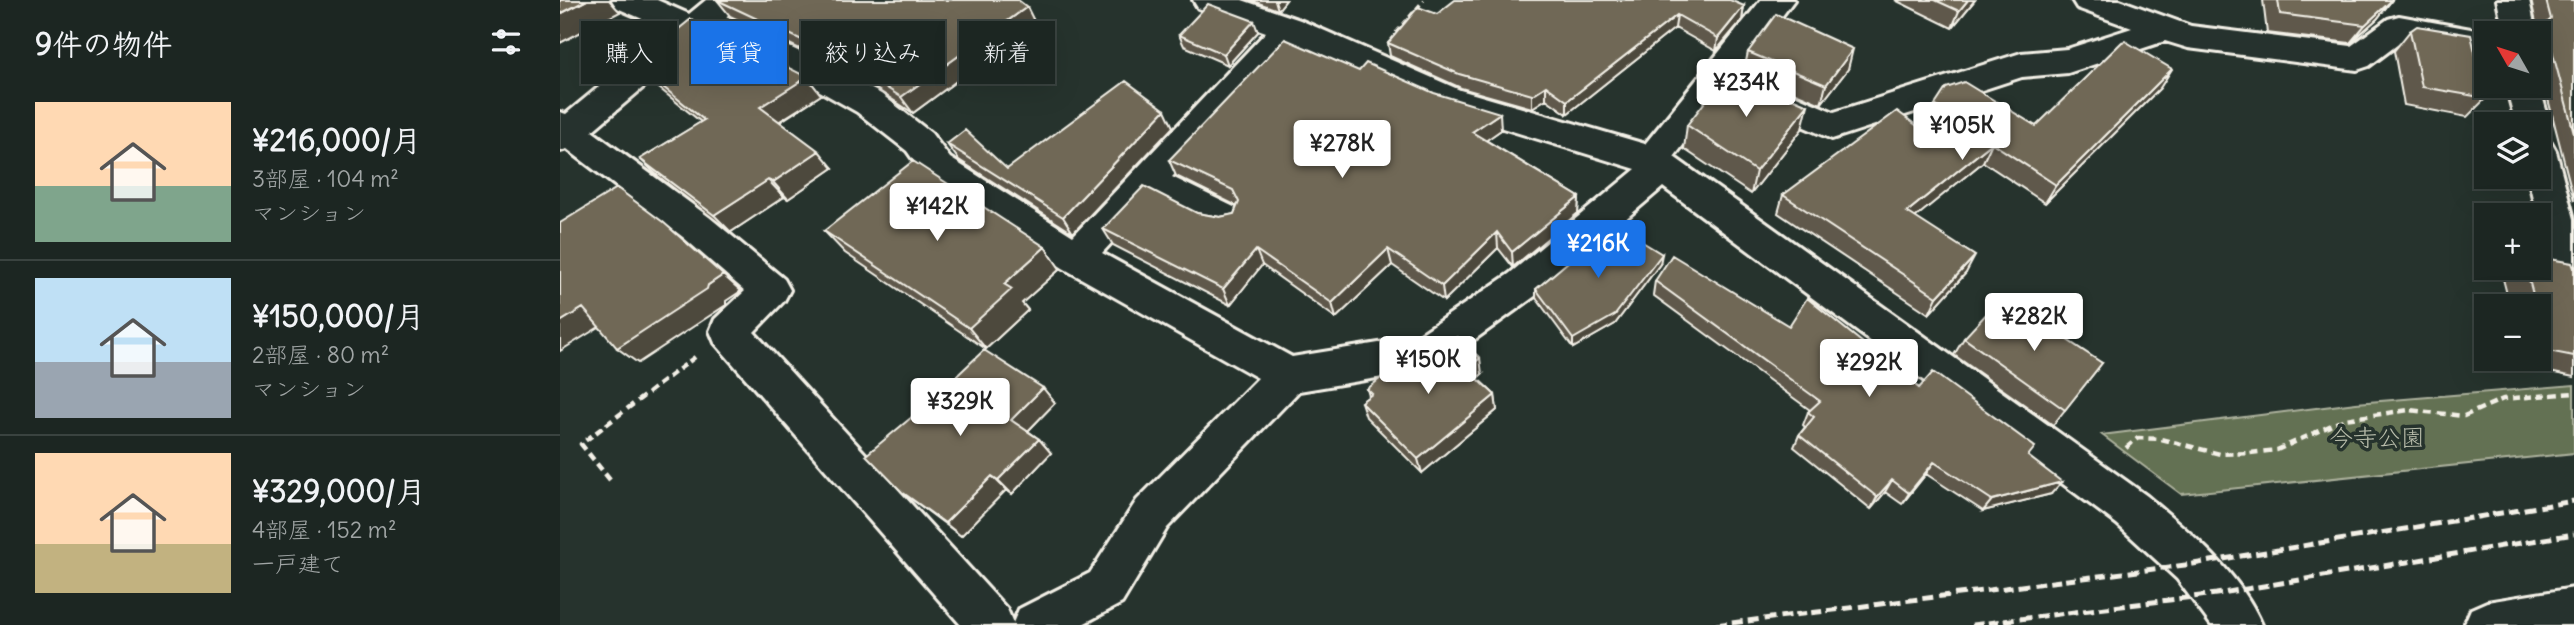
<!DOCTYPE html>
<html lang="ja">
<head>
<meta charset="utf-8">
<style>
	:root { --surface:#1c2622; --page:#252e2a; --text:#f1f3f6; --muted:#a0a5a5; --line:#3a4340; --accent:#1a73e8 }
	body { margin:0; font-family:Delius,"Klee One",sans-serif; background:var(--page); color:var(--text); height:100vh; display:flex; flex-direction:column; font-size:26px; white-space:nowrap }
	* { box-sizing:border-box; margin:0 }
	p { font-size:23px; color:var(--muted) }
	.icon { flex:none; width:38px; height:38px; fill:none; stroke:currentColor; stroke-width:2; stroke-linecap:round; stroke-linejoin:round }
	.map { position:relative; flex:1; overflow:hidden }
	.side { display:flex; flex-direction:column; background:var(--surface); width:560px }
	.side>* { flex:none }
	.top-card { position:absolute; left:21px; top:21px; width:665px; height:63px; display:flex; gap:14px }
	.needle { width:46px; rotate:309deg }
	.fabs { position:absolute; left:1914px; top:21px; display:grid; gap:14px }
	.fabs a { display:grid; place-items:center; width:77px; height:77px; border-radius:0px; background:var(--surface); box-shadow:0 7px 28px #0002,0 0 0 2px var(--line); font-size:35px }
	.price { position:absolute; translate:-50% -60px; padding:0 16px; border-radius:7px; background:#fff; color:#222; font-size:23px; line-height:46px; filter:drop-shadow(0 2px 4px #0008) }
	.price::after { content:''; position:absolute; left:50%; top:42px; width:21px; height:16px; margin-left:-10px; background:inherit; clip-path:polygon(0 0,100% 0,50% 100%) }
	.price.selected { background:var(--accent); color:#fff }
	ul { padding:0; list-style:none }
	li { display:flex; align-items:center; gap:21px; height:175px; padding:0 35px }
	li+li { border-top:2px solid var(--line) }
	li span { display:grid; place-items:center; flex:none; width:196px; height:140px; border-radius:0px; color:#555 }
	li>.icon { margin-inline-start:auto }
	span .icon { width:84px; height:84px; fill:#fffc; stroke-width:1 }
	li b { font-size:30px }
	h2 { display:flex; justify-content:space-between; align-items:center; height:84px; padding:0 35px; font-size:30px }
	.tag { padding:0 24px; border-radius:0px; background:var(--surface); box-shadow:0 7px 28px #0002,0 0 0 2px var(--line); font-size:24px; line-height:63px }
	.tag.selected { background:var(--accent); color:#fff }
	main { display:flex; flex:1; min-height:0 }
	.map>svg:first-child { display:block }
</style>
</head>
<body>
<main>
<section class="side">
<h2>9件の物件<svg class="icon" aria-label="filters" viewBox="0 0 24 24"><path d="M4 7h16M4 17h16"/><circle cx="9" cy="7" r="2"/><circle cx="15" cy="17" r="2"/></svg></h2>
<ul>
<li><span style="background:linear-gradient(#ffd9b3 60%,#7fa58c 0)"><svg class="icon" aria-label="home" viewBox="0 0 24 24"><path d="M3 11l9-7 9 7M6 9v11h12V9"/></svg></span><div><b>¥216,000/月</b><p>3部屋 · 104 m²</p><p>マンション</p></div></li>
<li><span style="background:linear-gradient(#bfe0f5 60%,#9aa5b1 0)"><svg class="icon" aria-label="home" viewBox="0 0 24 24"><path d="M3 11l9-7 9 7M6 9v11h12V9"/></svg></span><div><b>¥150,000/月</b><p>2部屋 · 80 m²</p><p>マンション</p></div></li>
<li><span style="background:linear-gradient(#ffd9b3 65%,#c2b280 0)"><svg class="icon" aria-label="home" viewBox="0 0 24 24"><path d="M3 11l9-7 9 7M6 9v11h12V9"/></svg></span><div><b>¥329,000/月</b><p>4部屋 · 152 m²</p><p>一戸建て</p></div></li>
</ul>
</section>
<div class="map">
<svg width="2014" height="625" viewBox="0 0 2014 625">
	<rect width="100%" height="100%" fill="#26332d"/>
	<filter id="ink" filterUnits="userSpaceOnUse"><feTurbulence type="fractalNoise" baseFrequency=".0143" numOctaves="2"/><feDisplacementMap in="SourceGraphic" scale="14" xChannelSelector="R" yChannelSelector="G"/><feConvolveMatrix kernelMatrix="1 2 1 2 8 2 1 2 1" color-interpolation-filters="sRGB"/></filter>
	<g filter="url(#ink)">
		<path fill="#647152" stroke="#acb19d" stroke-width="2" d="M2014,385v68l-393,41 -79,-59 254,-32z"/>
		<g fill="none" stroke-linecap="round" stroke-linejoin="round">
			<g stroke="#f4f1e8" stroke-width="6">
				<path id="street" d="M52,0h45l32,14 17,-14h36l-16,17 93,44 62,33 50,39 19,25 123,78 193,-204 -68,-24 -5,-8h49l58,20 160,70 185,54 116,-144h33l-54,72 94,40 187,-59 46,-4 65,-21 -55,-20 -5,-8h48l71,26 160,20 37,-27 11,-3 94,17h-6v21l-82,-15 -36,27 -12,4 -169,-22 -23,-7 -97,32 -46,4 -190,62 -108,-47 -50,65 473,339c43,37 92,75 115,129h-51l-34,-46 -60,-55 -454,-337 -128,109 -96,69 -14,5 -126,21 -132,137 -45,75 -41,22h-120l-246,-282 -5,-12 5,-12 30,-28 -62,-54 -116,-88 -7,2v-39l6,2 102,-84 -51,-22zM146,34l89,43 62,35 50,39 19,27 137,90 195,110 -121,122 -47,73 -71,36 -6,14 -6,-14 -253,-277 30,-31 6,-11 -6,-11 -75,-62 -117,-86zM734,43l143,65 199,61 -127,105 -93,63 -124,20 -190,-104 50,-54c24,12 59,39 86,30l5,-10 -5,-10 -66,-32z
					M1937,0h32l7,33h-32z
					M1979,85l11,39 -5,9 -6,2v-11h-23l-10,-38z
					M1979,138l12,4 5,9 18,68v89l-13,-5 -6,-11 -16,-77h-2l-9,-38h11z
					M2014,588v37h-110l7,-16 16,-7z"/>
			</g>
			<path stroke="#f4f1e8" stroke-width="3.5" stroke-dasharray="6 4.5" stroke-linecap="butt" d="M836,33l28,-33"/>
			<path stroke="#f4f1e8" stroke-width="4.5" stroke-dasharray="8 5" stroke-linecap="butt" d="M1566,448l12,-10 23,1 59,15 30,-1 27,-3 68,-31 64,-9 55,6 39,-17 71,-6
				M50,480l-29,-36 114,-87"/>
			<use href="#street" fill="#26332d" fill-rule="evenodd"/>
			<path stroke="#f4f1e8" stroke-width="5" stroke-dasharray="11 5" stroke-linecap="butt" d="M1156,625l477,-61 381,-63
				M1412,625l244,-31 358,-60"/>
		</g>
		<path fill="#5f594b" stroke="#f4f1e8" stroke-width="2" d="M157,0l318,23 -122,90 -60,-39 -123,-58z
			M690,0h36l-8,10z
			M1335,0h80l-23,28z
			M1703,0h129l-15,19 -27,24 -83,-10z
			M1971,0h43v200l-35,-136v-31h-2l1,-1z
			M1184,6l-2,14 -26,31 -41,-23 -108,86 -21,-15 -14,9 -71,-20 -71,-32 -2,-13 49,-29z
			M1850,31l76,67 -19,19 -63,-12 -10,-54z
			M698,32l-30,33 -44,-19 -5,-11z
			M94,49l153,28 14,18 -41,27 53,46 -45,31 -4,-2 -53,35 -73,-56 -18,-17 61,-37 -47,-38 -17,-18 21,-13z
			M1188,52l100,17 -27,35 -77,-33z
			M1600,88l-115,115 -62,-41 -68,55 51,56 -37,41 -151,-101 5,-18 141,-64 6,-5 -2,-2 7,-19 101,21z
			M1127,125l115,4 -51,65 -67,-45z
			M613,127l-100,106 -114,-73 -12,-16 60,25z
			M941,130l-15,10 93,57 -1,16 -65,54 -15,-19 -54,53 -52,-36 -56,53 -74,-53 -32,40 -117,-60 -10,-16 94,-16 23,4 14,-3 3,-8 -61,-30 -7,-16z
			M264,231l221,16 15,22 -38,34 6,7 -42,39 -141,-96z
			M1100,264l-45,60 -42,24 -37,-50v-9z
			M1945,268h69v109l-49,-10 -2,-8h16v-53h-29l-9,-35z
			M1095,281l134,45 130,62 109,68 23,38 -68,17 -57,-37 -24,30 -17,-12 -14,17 -77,-62 5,-12 6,-8 -2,-2 5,-13 2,-2 -157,-115z
			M1404,338l138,25 -49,62 -99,-70z
			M922,374l-5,4 18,17 2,15 -75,63 -56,-56 -5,-15 8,-6 -2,-7z
			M483,388l12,15 -27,28 11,8 12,14 -39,41 -6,-4 -45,46 -59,-44z"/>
		<path fill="#4e493d" stroke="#f4f1e8" stroke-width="2" d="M27,0h22l11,12 -60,31v-29z
			M715,0h11l-8,10z
			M1408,0h7l-23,28 7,-17z
			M1832,0l-15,19 -27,24 15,-18z
			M1184,6l-2,14 -26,31 2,-13z
			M467,7l8,16 -122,90 -12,-16z
			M1117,15l-2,13 -108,86v-13z
			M694,21l4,11 -30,33 -4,-11z
			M1293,49l-5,20 -27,35 5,-19z
			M1612,69l-12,19 -115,115 11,-18z
			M247,77l14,18 -46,29 -15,-17z
			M986,86v13l-14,9v-13z
			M1248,105l-6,24 -51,65 5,-23z
			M605,110l8,17 -100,106 -10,-16z
			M940,113l1,17 -27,19 -2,-17z
			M1432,143l-9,19 -83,68 7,-18z
			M259,151l14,17 -45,31 -15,-17z
			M208,180l16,17 -53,35 -17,-17z
			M1019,197l-1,16 -65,54 -1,-15z
			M937,232l1,16 -54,53 -2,-15z
			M485,247l15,22 -38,34 6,7 -42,39 -17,-21 35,-44z
			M828,249l4,16 -56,53 -4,-15z
			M696,250l6,15 -32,40 -7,-16z
			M1102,254l-2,10 -45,60 -42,24v-9z
			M1415,256l-9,17 -37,41 8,-17z
			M163,275l18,16 -15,10v4l-88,58 -21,-15z
			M23,308l21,16 -44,27v-29z
			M920,358l2,16 -12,11 -3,-16z
			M483,388l12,15 -31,32 -13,-15z
			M935,395l2,15 -75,63 -4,-14z
			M479,439l12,14 -39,41 -14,-14z
			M1374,462l-8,12 -24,30 7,-11z
			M432,476l14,14 -45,46 -16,-13z
			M1332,480l-7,12 -14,17 6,-12z
			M1502,482l-11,12 -68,17 9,-11z"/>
		<path fill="#6f6857" stroke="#f4f1e8" stroke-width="2" d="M0,0h27l-27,14z
			M157,0h301l9,7 -126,90 -61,-39z
			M895,0h275l14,6 -26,32 -41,-23 -110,86 -21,-15 -14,9 -73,-21 -71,-31 30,-36 19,7z
			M1375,0h33l-9,11z
			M1718,0h114l-27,25 -85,-11z
			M1986,0h28v133l-22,-83 -5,-27 4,-4z
			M648,4l46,17 -30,33 -45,-19z
			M1216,14l77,35 -27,36 -78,-33z
			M131,19l116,58 -47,30 59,44 -46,31 -5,-2 -54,35 -74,-56 64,-39 -67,-54 23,-14 -6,-3z
			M1857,26l54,9 15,63 -64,-11 -12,-56z
			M725,39l74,32 7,-8 68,30 66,20 -28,19 107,65 -67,55 -15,-20 -55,54 -54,-37 -56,54 -76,-53 -33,39 -120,-60 41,-43 53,27 23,4 14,-3 5,-12 -6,-12 -64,-30z
			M1565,41l47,28 -116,116 -64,-42 -85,69 68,44 -38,41 -154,-102 114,-84 27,20 21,-19 -10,-7 11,-17 18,-6 72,44 86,-84z
			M1169,71l79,34 -52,66 -69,-46z
			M566,81l39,29 -102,107 -116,-73 18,-14 42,39z
			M353,161l132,86 -41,37 8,5 -43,39 -145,-97z
			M57,188l46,34 60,53 -15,10 -1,4 -90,59 -34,-40 -23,14v-99z
			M1053,224l49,30 -47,61 -42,24 -37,-50z
			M1112,255l117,71 18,-28 112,90 14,-16 102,75 -7,9 34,26 -70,18 -58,-38 -25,31 -17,-13 -15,17 -78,-62 15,-18 -6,-5 12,-11 -165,-120z
			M1979,257l33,6 2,5v88l-26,-5 -9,-33v-12h-3l-10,-38h13z
			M1442,297l100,66 -37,47 -101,-72z
			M897,337l23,21 -13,11 28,26 -77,64 -57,-57 11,-8 -5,-5 37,-29 33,-9z
			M424,350l59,38 -32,32 28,19 -41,41 -6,-4 -47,47 -43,-31 -36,-37 58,-48z"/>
	</g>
	<g text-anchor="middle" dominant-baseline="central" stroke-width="7" stroke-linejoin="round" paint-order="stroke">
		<g font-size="24" fill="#babeac" stroke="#26332d">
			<text x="1817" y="437">今寺公園</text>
		</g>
	</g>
</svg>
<div class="fabs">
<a><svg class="needle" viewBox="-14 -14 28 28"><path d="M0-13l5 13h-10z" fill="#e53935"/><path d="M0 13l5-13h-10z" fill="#a0a5a5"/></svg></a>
<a><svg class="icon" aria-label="layers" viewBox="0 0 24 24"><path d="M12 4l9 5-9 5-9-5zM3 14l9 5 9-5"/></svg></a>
<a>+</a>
<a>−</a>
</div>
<b class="price" style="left:1186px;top:119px">¥234K</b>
<b class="price" style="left:1402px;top:162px">¥105K</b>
<b class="price" style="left:782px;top:180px">¥278K</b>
<b class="price" style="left:377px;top:243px">¥142K</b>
<b class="price selected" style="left:1038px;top:280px">¥216K</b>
<b class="price" style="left:1474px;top:353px">¥282K</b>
<b class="price" style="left:868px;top:396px">¥150K</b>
<b class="price" style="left:1309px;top:399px">¥292K</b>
<b class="price" style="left:400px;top:438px">¥329K</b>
<div class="top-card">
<a class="tag">購入</a>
<a class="tag selected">賃貸</a>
<a class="tag">絞り込み</a>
<a class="tag">新着</a>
</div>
</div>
</main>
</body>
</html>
